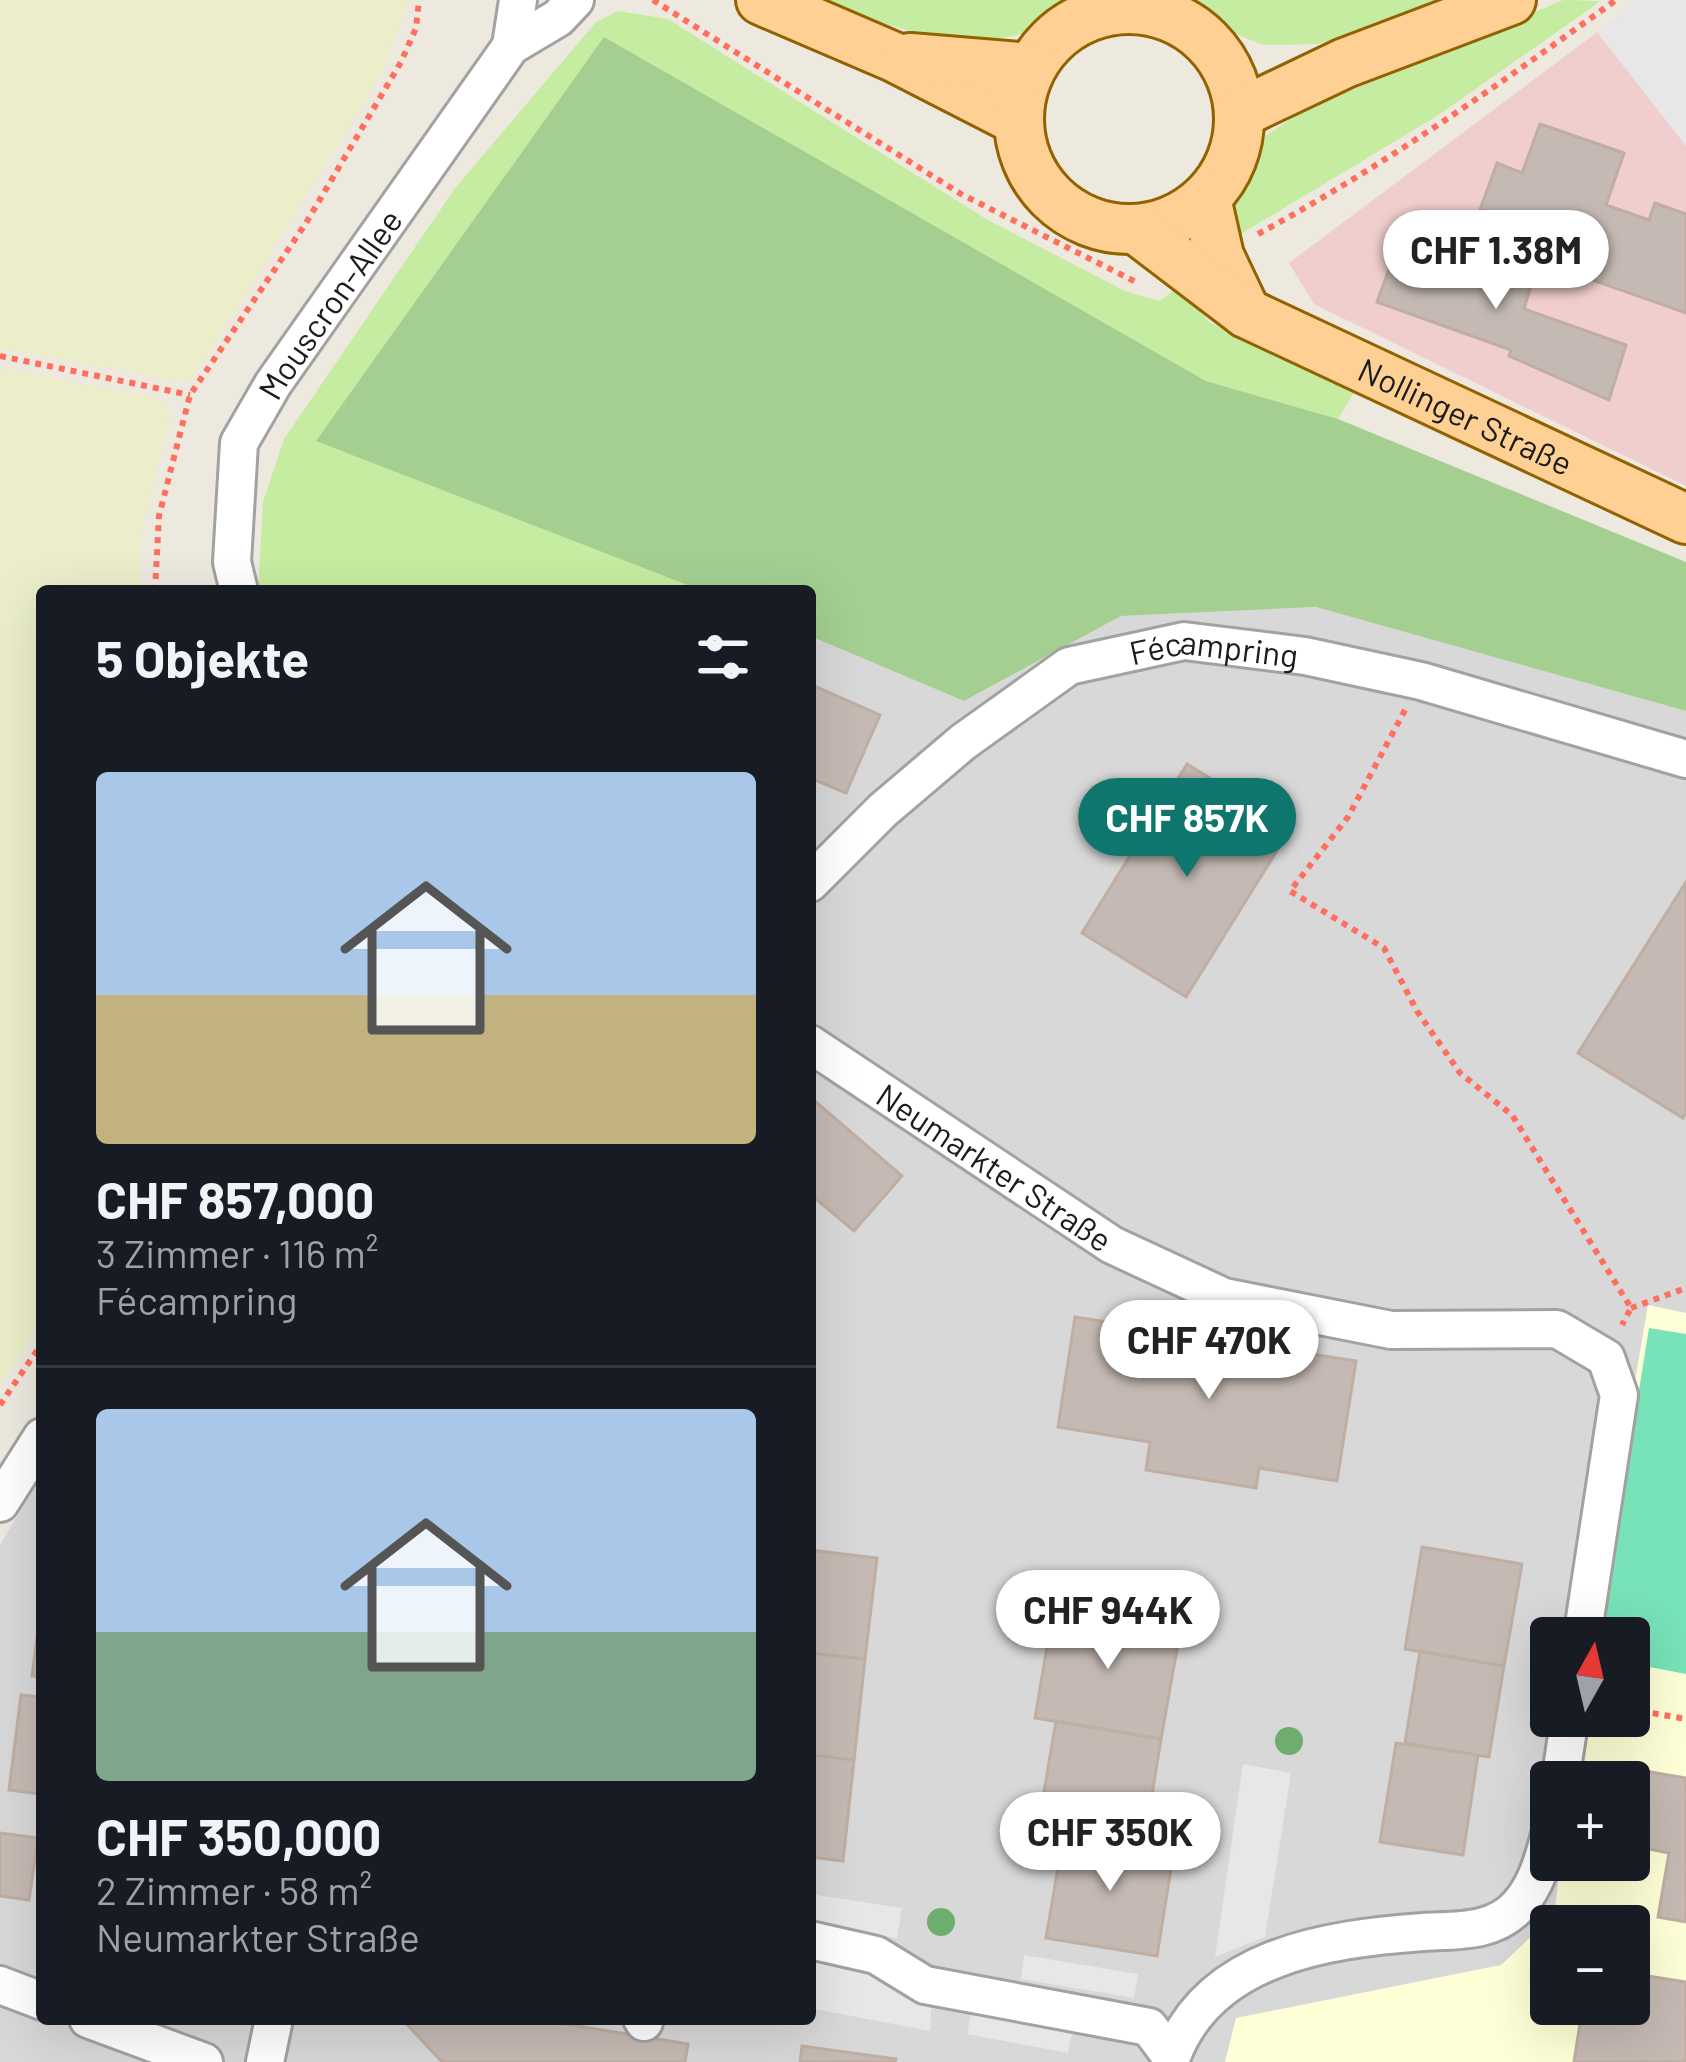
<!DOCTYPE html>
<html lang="de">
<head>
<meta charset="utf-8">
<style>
	:root { --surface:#171b24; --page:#242831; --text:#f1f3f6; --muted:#9ea1a6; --line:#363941; --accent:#0f766e }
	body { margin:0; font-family:Barlow,sans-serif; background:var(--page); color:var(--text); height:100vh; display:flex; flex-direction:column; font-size:45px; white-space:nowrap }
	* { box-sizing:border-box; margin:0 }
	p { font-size:39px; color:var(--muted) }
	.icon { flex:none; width:66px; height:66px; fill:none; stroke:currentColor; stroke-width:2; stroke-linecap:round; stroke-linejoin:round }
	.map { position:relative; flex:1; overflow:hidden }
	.panel { position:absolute; left:36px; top:585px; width:780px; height:1440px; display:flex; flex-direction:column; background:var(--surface); border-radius:12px; box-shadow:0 12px 48px #0002 }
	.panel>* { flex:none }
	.needle { width:78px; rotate:8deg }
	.tools { position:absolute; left:1530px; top:1617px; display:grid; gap:24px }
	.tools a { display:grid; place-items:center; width:120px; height:120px; border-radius:12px; background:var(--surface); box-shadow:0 12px 48px #0002; font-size:60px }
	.price { position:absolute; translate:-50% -102px; padding:0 27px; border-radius:42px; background:#fff; color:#222; font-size:39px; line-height:78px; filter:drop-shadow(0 3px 6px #0008) }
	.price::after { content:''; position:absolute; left:50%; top:72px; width:36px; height:27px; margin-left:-18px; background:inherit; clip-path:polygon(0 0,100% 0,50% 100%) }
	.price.current { background:var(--accent); color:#fff }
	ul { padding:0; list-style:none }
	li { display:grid; align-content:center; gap:24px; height:636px; padding:0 60px }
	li+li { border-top:3px solid var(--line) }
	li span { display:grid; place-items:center; height:372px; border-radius:12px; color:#555 }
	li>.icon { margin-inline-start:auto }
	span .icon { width:216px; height:216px; fill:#fffc; stroke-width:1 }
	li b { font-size:51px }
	h2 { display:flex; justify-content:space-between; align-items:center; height:144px; padding:0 60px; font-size:51px }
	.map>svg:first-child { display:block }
</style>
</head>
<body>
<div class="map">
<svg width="1686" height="2062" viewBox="0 0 1686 2062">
	<rect width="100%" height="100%" fill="#ede9df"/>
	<path fill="#d9d8d8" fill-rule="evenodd" d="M1316,607l370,104v1351h-1686v-517l42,-71v545h768v-1383l154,65 157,-85zM1551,1638h78v78h-78zM1551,1782h78v78h-78zM1551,1926h78v78h-78z"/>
	<path fill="#f0cecd" d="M1640,0h46v486l-372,-182 -25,-41z"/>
	<path fill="#ffffd7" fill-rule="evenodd" d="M1648,1305l38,8v749h-461l11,-44 265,-53 53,-50 7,-55h68v-78h-58l8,-66h50v-78h-38zM1551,1926h78v78h-78z"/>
	<path fill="#ebeec9" d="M0,0h409l-26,71 -188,304 -19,6 -176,-33z
		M0,368l158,30 13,12 -31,128v53h-98v729l-42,66z"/>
	<path fill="#c6eca1" d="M827,0h285c-17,2 -39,6 -54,14 -11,6 -19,16 -32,19 -65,17 -141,-4 -199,-33z
		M1152,0h308l-141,44 -56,1z
		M1563,0l38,1 -164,115 -206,124 3,-43 31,-61 40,-26z
		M618,11l50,8 318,200 139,72 34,10 21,-15 29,36 146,69 -17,28 -132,-38 -602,-343 -287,402 386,151h-445l5,-89 21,-63 172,-252 140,-165z"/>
	<path fill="#a4cf91" d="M604,37l602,344 132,38 348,143v149l-370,-104 -195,9 -157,85 -154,-65v-45h-107l-387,-150z"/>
	<path fill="#78e2b9" d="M1649,1328l37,6v340l-57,-11v-25h-30z"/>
	<path fill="#e7e7e7" d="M1640,0h46v146l-89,-114z
		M1243,1764l48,9 -26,164 -50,20z
		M810,1894l92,14 -5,30 -87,-13z
		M1024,1955l114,19 -4,24 -113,-19z
		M816,1959l54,13 62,27 -2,32 -120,-23z
		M972,2008l101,19 -5,26 -101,-19z"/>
	<path fill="#c5bab3" stroke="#bfaea1" stroke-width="3" d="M1540,124l84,29 -18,52 43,15 6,-17 31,11v99l-216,-76 27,-74 25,10z
		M1411,231l123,44 -10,34 102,36 -17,55 -100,-44 2,-6 -134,-48 18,-49 7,3z
		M810,684l70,31 -34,78 -36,-15z
		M1187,764l104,64 -105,169 -104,-64z
		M1686,882v230l-3,6 -105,-65z
		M810,1097l92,79 -48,55 -44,-37z
		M1075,1317l281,44 -19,120 -78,-13 -3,20 -110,-18 4,-28 -92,-15z
		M1422,1547l100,17 -18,102 -99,-17z
		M810,1550l67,8 -12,101 -55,-6z
		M42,1600v77l-10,-1z
		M1054,1606l127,21 -20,112 -126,-21z
		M1420,1651l84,15 -15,91 -84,-14z
		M810,1653l55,6 -11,101 -44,-5z
		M21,1695l21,2v97l-33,-4z
		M1056,1721l105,18 -17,106 -106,-18z
		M1396,1743l82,12 -15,100 -83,-13z
		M810,1755l44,5 -11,101 -33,-4z
		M1639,1770l47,8v144l-28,-5 11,-64 -40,-8z
		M1064,1832l110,18 -17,106 -111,-18z
		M0,1833l38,5 -9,62 -29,-4z
		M1629,1973l57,9v80h-112l9,-58h46z
		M402,2019h133l153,25 -3,18h-243z
		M802,2046l94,13 -1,3h-95z"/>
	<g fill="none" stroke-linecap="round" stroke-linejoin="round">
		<g stroke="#a2a2a2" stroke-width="42">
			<g id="minor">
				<path d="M511,46l7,-46"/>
				<path id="s1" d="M239,591l-7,-29 7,-119 34,-59 238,-338 47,-28 17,-18"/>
				<path id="s2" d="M810,883l73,-73 80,-68 106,-76 115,-25 121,15 116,25 265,78"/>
				<path id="s3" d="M810,1044l302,201 112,52 167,33 166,-1 49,29 13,37 -37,243"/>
				<path d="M0,1503l42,-66"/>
				<path d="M1560,1782l10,-66"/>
				<path d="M810,1940l66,15 49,30 224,42 22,30"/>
				<path d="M0,1985l42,16"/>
				<path d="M88,2019l116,43"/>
				<path d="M642,2019l2,3"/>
				<path d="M265,2062l9,-43"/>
				<path d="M1170,2062c35,-106 157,-123 253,-130 33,-2 71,1 95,-26 19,-21 26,-49 33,-75"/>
			</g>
		</g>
		<g stroke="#926100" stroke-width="54">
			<g id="major">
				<path d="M761,0l133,57 125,64"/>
				<circle cx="1129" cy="119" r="110"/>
				<path d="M910,58l121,10"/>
				<path d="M1240,113l105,-50 166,-63"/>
				<path d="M1206,198l13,58 27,57"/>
				<path id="s4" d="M1136,229l110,84 440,206"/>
			</g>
		</g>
		<path stroke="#ff6f5f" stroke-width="6" stroke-dasharray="6 6" stroke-linecap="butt" d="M653,0l308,194 177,89
			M1258,234c126,-68 242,-150 358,-234
			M0,356l190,39
			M155,591l4,-75 31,-121 116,-172 95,-161 15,-34 3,-28
			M1405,710l-57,107 -58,74 94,57 33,63 43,62 52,42 119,193 -9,17
			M1631,1308l55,-20
			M0,1405l42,-62
			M1629,1709l57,10"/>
		<use href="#minor" stroke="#fff" stroke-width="36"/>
		<use href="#major" stroke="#ffd093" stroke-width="48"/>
	</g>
	<g fill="#6dad6d">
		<circle cx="1289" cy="1741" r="14"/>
		<circle cx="941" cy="1922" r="14"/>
	</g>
	<g text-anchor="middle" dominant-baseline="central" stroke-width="12" stroke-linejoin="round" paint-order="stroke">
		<g font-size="33" fill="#1b1b1b" stroke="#fff">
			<text stroke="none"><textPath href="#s1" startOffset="315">Mouscron-Allee</textPath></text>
			<text stroke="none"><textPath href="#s4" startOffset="381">Nollinger Straße</textPath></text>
			<text stroke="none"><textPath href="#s2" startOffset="486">Fécampring</textPath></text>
			<text stroke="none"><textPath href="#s3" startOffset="222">Neumarkter Straße</textPath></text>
		</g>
	</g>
</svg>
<div class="tools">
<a><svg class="needle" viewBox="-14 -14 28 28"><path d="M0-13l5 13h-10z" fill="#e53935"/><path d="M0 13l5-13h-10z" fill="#9ea1a6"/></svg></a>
<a>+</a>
<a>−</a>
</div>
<b class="price" style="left:1496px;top:312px">CHF 1.38M</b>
<b class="price current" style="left:1187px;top:880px">CHF 857K</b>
<b class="price" style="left:1209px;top:1402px">CHF 470K</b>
<b class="price" style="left:1108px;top:1672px">CHF 944K</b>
<b class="price" style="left:1110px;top:1894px">CHF 350K</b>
<section class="panel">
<h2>5 Objekte<svg class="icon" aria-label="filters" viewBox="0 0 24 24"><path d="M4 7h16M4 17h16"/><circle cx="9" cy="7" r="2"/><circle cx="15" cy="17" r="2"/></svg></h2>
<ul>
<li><span style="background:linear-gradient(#a9c7e8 60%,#c2b280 0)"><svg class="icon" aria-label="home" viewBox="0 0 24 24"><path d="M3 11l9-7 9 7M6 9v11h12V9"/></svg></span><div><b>CHF 857,000</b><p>3 Zimmer · 116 m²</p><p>Fécampring</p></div></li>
<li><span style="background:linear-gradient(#a9c7e8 60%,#7fa58c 0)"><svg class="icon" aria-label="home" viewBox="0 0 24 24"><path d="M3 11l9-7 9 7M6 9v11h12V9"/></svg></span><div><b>CHF 350,000</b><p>2 Zimmer · 58 m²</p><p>Neumarkter Straße</p></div></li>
</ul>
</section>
</div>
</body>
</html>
